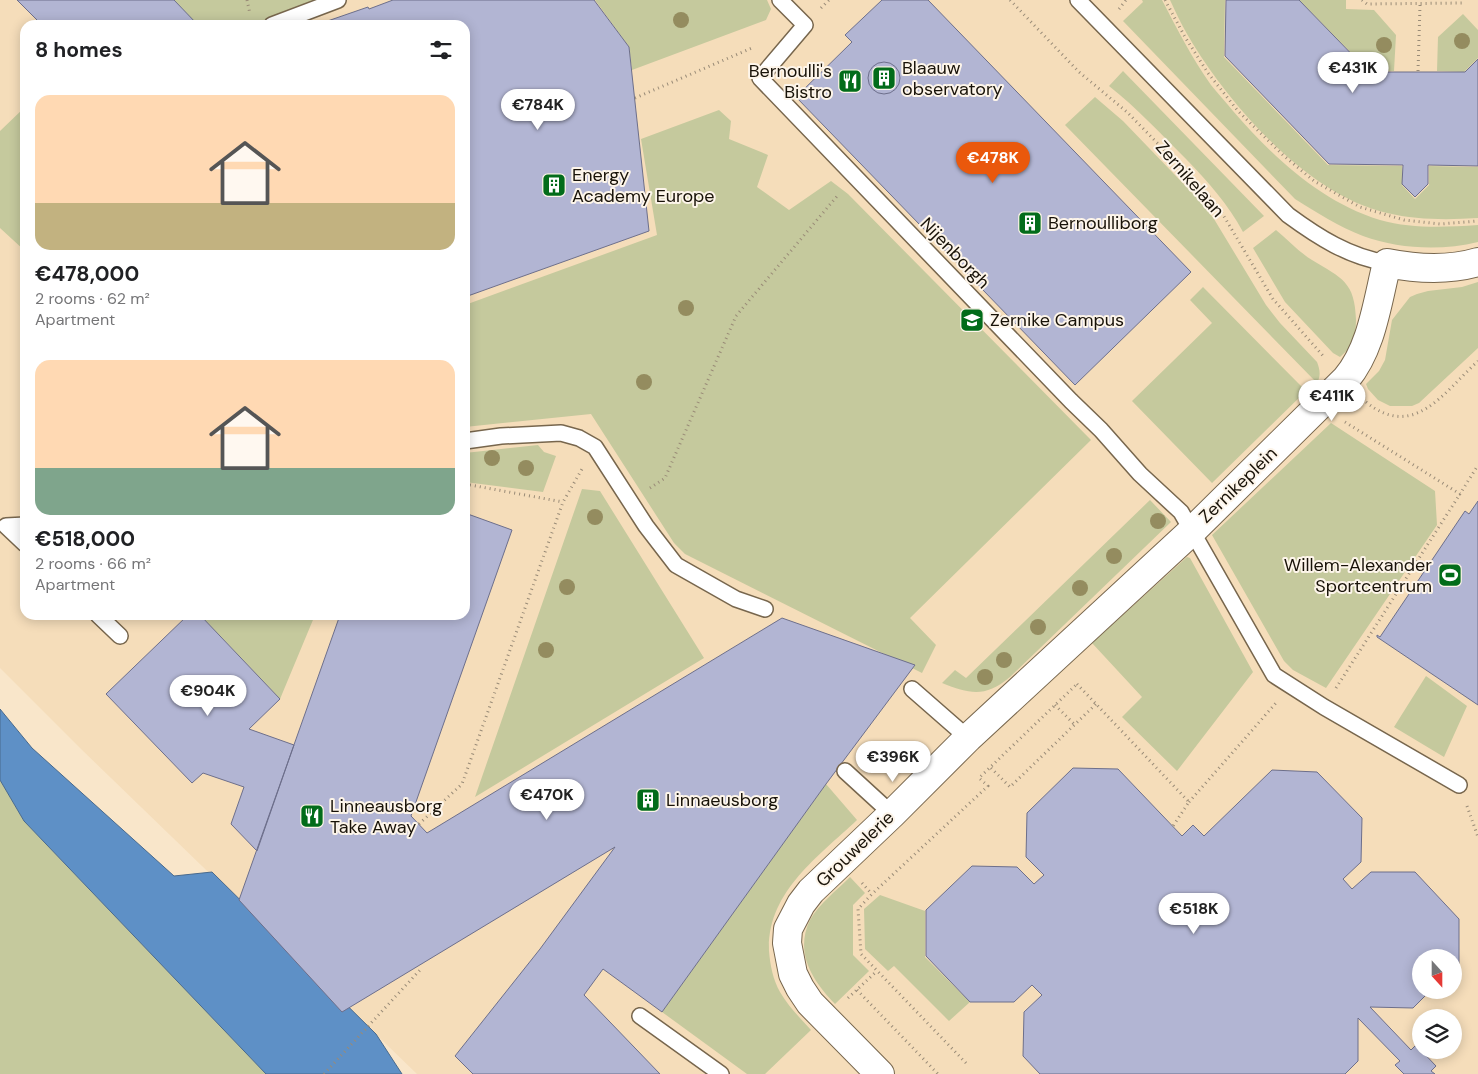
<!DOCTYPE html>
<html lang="en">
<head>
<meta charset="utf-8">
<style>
	:root { --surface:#fff; --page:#f2f2f2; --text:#202124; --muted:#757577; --accent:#ea580c }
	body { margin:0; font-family:"DM Sans",sans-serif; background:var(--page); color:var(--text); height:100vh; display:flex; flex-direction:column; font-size:19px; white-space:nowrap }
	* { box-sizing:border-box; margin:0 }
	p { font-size:16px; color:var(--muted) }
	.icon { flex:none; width:28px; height:28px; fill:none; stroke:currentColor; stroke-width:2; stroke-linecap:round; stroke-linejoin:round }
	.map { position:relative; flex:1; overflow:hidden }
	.sheet { position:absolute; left:20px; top:20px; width:450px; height:600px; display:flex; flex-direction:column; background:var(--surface); border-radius:15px; box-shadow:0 2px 12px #0003 }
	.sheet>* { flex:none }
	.needle { width:32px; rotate:159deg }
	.fabs { position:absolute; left:1412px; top:949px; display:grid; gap:10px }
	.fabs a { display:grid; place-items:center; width:50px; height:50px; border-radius:50%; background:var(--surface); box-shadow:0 2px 12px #0003; font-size:25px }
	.price { position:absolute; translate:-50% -42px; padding:0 11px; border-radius:18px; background:#fff; color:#222; font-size:16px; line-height:32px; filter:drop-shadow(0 1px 2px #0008) }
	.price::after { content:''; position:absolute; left:50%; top:30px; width:15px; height:11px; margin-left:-8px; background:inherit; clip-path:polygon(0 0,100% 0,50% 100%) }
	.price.selected { background:var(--accent); color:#fff }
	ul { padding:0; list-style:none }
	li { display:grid; align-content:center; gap:10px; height:265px; padding:0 15px }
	li span { display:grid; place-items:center; height:155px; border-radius:15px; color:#555 }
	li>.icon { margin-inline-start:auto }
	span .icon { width:90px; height:90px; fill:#fffc; stroke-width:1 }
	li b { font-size:21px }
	h2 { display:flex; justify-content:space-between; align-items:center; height:60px; padding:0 15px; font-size:21px }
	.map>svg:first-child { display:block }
</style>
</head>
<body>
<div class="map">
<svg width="1478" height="1074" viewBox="0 0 1478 1074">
	<rect width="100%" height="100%" fill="#f9e6ca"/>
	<path fill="#f5ddba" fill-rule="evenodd" d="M0,0h1478v1074h-1061l-336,-325 -81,-81zM25,25h440v590h-440zM1421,958h33v32h-33zM1421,1018h33v32h-33z"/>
	<path fill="#c5c99d" d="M172,0h149l-29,25h-96z
		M595,0h172l4,9 -5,11 -134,50 -3,-23z
		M1142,0h20c15,29 30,58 49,85 7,9 15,17 22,26 40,46 88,91 147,109 32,9 66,7 98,5v17c-37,9 -79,7 -115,-6 -24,-9 -47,-24 -68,-37l-172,-178 20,-19z
		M1170,0h55l-1,57 104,108 74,1v19l13,14 14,-14v-19l49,1v51c-31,2 -61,2 -91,-5 -77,-17 -154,-104 -194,-169 -9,-14 -16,-29 -23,-44z
		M1299,0h47v9l28,1 22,25 -2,36h-25z
		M1463,14l15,16v28l-14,14 -27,-1 1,-34z
		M1123,71l141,145 -21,16c-15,-28 -34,-49 -56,-72 -26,-26 -49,-51 -78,-74z
		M1095,97l28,24 76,79 15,19 52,86 14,18 37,39c3,8 4,14 0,21l-252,-258z
		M25,107v144l-25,-23v-97z
		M719,110l12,11 -2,18 39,16 -11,32 32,23 42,-29 17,13 243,246 -181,178 26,27 -14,28 -237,-119 -11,-11 -83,-129 -126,13v-122l192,-70 -16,-96z
		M1276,230c12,10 23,22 36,30 30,18 43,22 44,60 0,17 -4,27 -16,37l-7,-4 -48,-51 -32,-54z
		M1478,282v66l-59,55 -7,3h-22l-12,-6 -10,-11 -2,-5 13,-13 6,-11 7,-40 18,-23 7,-3 11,-3 34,-4z
		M1203,287l103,104 -94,92 -80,-82 80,-78 -22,-23z
		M1331,423l104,68 2,34 -111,163 -33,-18 -9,-9 -72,-126z
		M538,445l6,7 12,4 -13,36 -78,-10v-29z
		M582,489l18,2 104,167 -229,139z
		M1150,500l21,22 -161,155c-25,21 -40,17 -68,6l13,-13 11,8z
		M1187,557l3,1 63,114 -76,99 -55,-54 20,-20 -50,-54z
		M200,615h115l-35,84z
		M1426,676l41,30 -23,51 -50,-30z
		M0,780l24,41 242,253h-266z
		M826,784l31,36c-39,37 -90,72 -88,131 1,13 4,29 11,41 8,14 20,26 31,38l-46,44h-18l-85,-62z
		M850,877l15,16 -12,12v50l16,16 -34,33c-22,-23 -41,-51 -25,-84 9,-16 27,-30 40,-43z
		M880,895l45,16v46l45,45 -21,19 -55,-55 -6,5 -23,-22 -1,-40z"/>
	<path fill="#5e90c6" stroke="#496a8d" d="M0,709l32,39 142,128 38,-4 164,162 26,40h-136l-242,-253 -24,-41z"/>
	<path fill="#b2b5d3" stroke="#6d6f8b" d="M17,0h157l24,25h-156z
		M393,0h201l35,47 20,184 -184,66v-272h-149l52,-18 1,2z
		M882,0h46l263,272 -116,113 -279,-288 56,-55 -7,-7z
		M1226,0h73l70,72h96l13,-13v107l-50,-1v19l-13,13 -13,-13 1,-19 -74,-1 -104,-108z
		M868 78a16 16 0 1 1 32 0a16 16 0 1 1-32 0Z
		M1478,501v204l-101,-68v-2l3,2 85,-126 4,3z
		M465,513l47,17 -101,286 16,17 355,-215 133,47 -89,119 -164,228 -59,-43 -19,26 76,79h-187l-18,-18 85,-107 75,-102 -273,165 -103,-112 101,-285h125z
		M188,615h12l80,84 -31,30 45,16 -37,106 -26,-27 13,-37 -41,-14 -11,10 -86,-89z
		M1073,768l45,1 64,67 11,-11 11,11 68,-66 45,2 45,46 -1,44 -18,17 9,10 19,-17h44l44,47v45l-5,4v-10h-33v32h10l-18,18 -43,-1 41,43 5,-5 20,21 -5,5 4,3h-31l-9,-9 5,-4 -42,-43v43l-13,13h-305l-17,-18 1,-44 18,-17 -10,-10 -18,17h-44l-44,-46v-46l46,-44 45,1 17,17 10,-9 -18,-18 1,-44z"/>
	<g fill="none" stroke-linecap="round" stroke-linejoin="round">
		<g stroke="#77664d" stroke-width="18">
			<path id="service" d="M780,0l25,25 -45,53 311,323 30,29 39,44 41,38 93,163 50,32 135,78
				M1078,0l210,215c30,22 61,42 99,48
				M272,25l66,-25
				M465,441l36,-5 60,-3 18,5 16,9 51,79 30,39 60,34 29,10
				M6,526l19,18
				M6,526l19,-1
				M98,615l22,21
				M912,689l56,49
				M845,771l47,43
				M640,1016l81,58"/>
		</g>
		<g stroke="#77664d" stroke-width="30">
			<path id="minor" d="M880,1074l-70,-71 -10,-15 -7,-14 -6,-31 1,-14 13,-25 10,-13 81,-77 76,-76 224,-207 154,-152c26,-31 31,-76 41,-116 30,6 61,8 91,-1"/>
		</g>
		<path stroke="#998b77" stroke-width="3" stroke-dasharray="1 4" stroke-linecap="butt" d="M247,0l3,14
			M1010,0l69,72 48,40 82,84 13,17 51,86 51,58
			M1165,0l20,37 23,36 30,38 45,44 31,26 46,26 44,13 36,4 38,-3
			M1362,0l5,4 96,-1
			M821,8l8,-8
			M1119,9l7,-9
			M1418,71l2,-66
			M635,98l117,-50
			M1366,402c48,39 78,-10 112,-41
			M1345,422l115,72 18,-29
			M465,484l98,18
			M650,488l15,-10 71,-162 102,-121
			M1077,684l112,118 -16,24
			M1336,688l124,-194
			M1055,705l20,20
			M991,768l19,19 86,-83
			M1189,802l87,-99
			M1467,806l11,31
			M419,824l43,-40 101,-282 19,-33
			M862,883l10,11
			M857,990l81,84
			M848,998l29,-27
			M966,1063l-105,-109 -3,-45 14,-15 116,-108 -9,-8 98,-94
			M324,1074l96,-104"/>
		<use href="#service" stroke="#fff" stroke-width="15"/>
		<use href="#minor" stroke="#fff" stroke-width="28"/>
	</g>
	<g fill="#948c5f">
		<circle cx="681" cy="20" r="8"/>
		<circle cx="1462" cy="41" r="8"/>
		<circle cx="1384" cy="45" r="8"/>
		<circle cx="686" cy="308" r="8"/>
		<circle cx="644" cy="382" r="8"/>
		<circle cx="492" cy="458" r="8"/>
		<circle cx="526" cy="468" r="8"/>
		<circle cx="595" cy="517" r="8"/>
		<circle cx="1158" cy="521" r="8"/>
		<circle cx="1114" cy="556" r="8"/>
		<circle cx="567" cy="587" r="8"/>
		<circle cx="1080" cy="588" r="8"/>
		<circle cx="1038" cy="627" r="8"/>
		<circle cx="546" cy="650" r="8"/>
		<circle cx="1004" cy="660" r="8"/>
		<circle cx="985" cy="677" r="8"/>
	</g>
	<defs>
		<g id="building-square" transform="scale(1.25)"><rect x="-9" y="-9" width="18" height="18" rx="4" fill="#026c1a" stroke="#fdf5ea"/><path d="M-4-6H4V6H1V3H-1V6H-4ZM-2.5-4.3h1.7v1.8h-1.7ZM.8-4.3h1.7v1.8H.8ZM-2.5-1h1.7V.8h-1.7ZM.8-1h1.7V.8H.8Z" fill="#fff"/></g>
		<g id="restaurant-square" transform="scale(1.25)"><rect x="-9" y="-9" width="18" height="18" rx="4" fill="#026c1a" stroke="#fdf5ea"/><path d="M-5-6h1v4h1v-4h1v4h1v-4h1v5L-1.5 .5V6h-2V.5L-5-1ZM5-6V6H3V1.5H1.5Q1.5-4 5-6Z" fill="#fff"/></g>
		<g id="university-square" transform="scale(1.25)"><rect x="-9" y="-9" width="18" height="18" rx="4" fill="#026c1a" stroke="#fdf5ea"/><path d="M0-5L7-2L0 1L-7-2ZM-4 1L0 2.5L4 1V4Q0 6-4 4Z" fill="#fff"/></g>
		<g id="stadium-square" transform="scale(1.25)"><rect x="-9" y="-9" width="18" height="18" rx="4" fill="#026c1a" stroke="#fdf5ea"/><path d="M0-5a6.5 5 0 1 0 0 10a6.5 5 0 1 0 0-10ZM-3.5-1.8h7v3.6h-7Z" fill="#fff"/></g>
	</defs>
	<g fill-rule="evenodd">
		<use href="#building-square" x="884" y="78"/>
		<use href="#restaurant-square" x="850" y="81"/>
		<use href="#building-square" x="554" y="185"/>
		<use href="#building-square" x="1030" y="223"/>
		<use href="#university-square" x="972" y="320"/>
		<use href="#stadium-square" x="1450" y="575"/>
		<use href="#building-square" x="648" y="800"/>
		<use href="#restaurant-square" x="312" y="816"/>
	</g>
	<g text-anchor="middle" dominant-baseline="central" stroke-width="4" stroke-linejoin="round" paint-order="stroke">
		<g font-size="18" fill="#181208" stroke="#fdf5ea" text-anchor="start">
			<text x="902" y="68">Blaauw<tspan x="902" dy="21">observatory</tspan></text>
			<text x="832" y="71" text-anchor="end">Bernoulli's<tspan x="832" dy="21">Bistro</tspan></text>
			<text x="572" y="175">Energy<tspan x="572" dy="21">Academy Europe</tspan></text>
			<text x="1048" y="223">Bernoulliborg</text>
			<text x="990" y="320">Zernike Campus</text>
			<text x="1432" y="565" text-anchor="end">Willem-Alexander<tspan x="1432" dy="21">Sportcentrum</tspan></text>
			<text x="666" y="800">Linnaeusborg</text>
			<text x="330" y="806">Linneausborg<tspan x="330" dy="21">Take Away</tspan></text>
		</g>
		<g font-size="18" fill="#181208" stroke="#fdf5ea">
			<text transform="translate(1190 179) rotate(49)">Zernikelaan</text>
			<text transform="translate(955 253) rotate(46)">Nijenborgh</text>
			<text transform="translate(1238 485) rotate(-44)">Zernikeplein</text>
			<text transform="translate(855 849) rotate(-44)">Grouwelerie</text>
		</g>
	</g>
</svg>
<div class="fabs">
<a><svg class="needle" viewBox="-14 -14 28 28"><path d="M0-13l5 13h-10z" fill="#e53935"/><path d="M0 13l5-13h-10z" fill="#757577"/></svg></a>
<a><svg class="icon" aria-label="layers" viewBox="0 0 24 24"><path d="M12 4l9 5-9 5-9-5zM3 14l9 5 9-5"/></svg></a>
</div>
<b class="price" style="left:1353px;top:94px">€431K</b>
<b class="price" style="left:538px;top:131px">€784K</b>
<b class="price selected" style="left:993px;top:184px">€478K</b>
<b class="price" style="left:1332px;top:422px">€411K</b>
<b class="price" style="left:208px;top:717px">€904K</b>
<b class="price" style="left:893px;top:783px">€396K</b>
<b class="price" style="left:547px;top:821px">€470K</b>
<b class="price" style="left:1194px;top:935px">€518K</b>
<section class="sheet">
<h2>8 homes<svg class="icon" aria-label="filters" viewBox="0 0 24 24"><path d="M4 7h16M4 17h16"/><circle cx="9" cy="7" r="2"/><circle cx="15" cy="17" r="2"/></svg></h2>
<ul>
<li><span style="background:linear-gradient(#ffd9b3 70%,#c2b280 0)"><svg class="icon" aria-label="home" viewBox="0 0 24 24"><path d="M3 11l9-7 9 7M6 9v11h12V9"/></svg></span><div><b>€478,000</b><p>2 rooms · 62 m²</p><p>Apartment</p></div></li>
<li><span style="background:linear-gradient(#ffd9b3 70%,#7fa58c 0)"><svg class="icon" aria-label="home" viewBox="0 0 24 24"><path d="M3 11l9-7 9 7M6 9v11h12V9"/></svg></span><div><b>€518,000</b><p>2 rooms · 66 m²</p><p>Apartment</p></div></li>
</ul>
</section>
</div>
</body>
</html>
